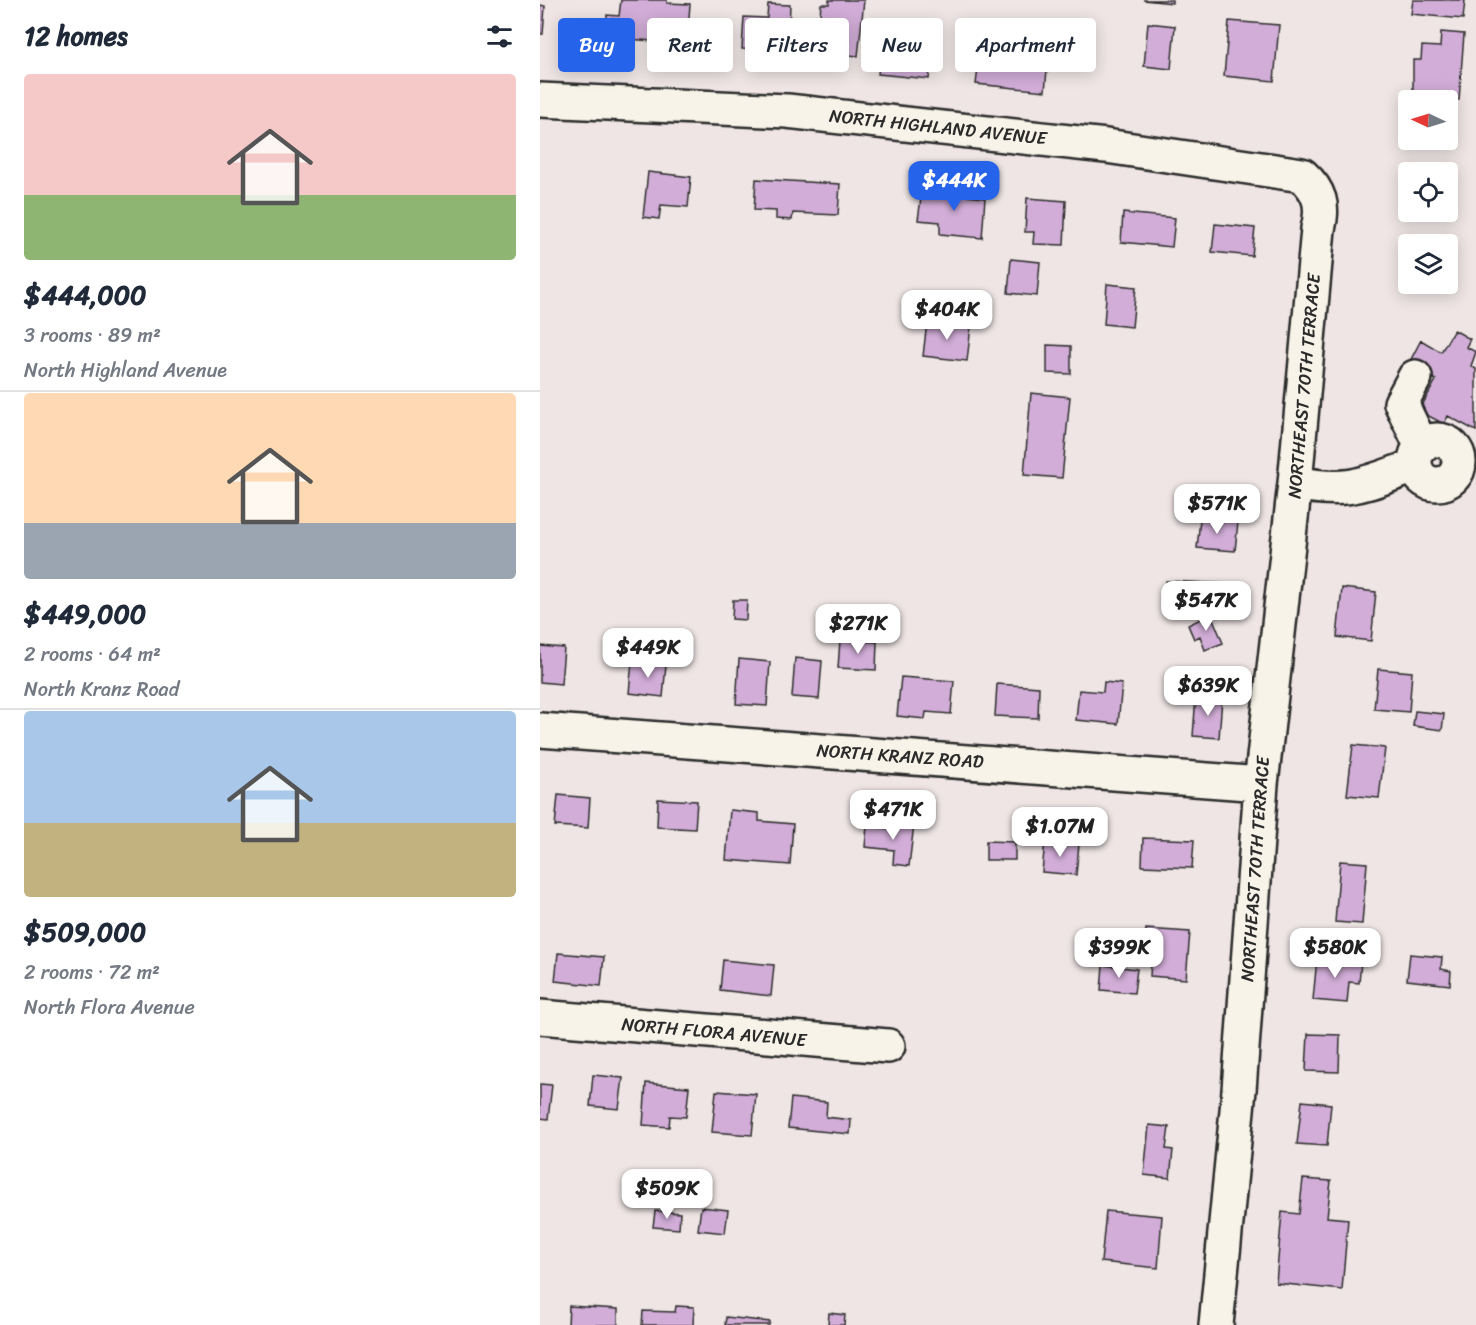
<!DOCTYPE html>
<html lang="en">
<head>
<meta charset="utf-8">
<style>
	:root { --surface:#fff; --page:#f2f2f3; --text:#1f2937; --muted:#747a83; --line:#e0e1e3; --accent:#2563eb }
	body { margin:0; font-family:Sriracha,sans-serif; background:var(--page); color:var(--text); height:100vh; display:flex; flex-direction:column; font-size:22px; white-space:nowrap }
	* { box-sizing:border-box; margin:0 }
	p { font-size:20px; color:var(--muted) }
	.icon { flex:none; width:33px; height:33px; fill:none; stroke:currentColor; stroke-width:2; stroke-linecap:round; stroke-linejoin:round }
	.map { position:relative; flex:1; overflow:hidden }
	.sheet { display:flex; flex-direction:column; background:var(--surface); width:540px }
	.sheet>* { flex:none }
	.banner { position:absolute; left:18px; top:18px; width:570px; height:54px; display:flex; gap:12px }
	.needle { width:39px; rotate:274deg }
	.buttons { position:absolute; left:858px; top:90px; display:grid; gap:12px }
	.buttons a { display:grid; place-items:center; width:60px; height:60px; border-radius:6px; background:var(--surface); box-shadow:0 3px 15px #0003; font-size:30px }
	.price { position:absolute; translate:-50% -51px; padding:0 14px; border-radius:12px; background:#fff; color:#222; font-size:20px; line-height:39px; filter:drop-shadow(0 2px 3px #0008) }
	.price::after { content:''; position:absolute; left:50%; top:36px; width:18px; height:14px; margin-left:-9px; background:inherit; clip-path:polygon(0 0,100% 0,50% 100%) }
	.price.current { background:var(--accent); color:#fff }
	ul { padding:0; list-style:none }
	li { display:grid; align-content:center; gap:12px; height:318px; padding:0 24px }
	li+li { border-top:2px solid var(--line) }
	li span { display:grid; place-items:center; height:186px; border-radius:6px; color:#555 }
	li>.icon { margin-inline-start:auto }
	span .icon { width:108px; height:108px; fill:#fffc; stroke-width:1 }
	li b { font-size:26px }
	h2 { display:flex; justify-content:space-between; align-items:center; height:72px; padding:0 24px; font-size:26px }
	.chip { padding:0 21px; border-radius:6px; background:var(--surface); box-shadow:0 3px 15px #0003; font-size:21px; line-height:54px }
	.chip.current { background:var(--accent); color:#fff }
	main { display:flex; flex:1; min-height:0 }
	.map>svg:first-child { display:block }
</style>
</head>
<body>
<main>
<section class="sheet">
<h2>12 homes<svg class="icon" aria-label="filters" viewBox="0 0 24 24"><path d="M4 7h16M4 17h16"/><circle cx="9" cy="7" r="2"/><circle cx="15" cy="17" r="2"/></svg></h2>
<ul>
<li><span style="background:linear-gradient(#f6c9c9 65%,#8fb573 0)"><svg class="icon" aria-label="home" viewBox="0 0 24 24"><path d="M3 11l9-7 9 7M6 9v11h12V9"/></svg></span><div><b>$444,000</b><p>3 rooms · 89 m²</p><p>North Highland Avenue</p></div></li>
<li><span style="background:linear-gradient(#ffd9b3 70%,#9aa5b1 0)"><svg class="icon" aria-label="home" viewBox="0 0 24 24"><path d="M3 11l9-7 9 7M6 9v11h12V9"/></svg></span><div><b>$449,000</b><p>2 rooms · 64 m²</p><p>North Kranz Road</p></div></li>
<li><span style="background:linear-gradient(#a9c7e8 60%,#c2b280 0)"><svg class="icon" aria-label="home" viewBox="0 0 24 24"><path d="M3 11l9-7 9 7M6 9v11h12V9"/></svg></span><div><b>$509,000</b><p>2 rooms · 72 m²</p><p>North Flora Avenue</p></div></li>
</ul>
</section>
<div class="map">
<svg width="936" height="1325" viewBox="0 0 936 1325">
	<rect width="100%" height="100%" fill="#efe5e5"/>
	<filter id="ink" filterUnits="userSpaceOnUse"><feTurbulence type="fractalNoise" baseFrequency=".0167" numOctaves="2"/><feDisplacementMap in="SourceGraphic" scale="12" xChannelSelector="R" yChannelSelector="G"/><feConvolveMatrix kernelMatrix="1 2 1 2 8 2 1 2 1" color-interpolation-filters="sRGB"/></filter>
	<g filter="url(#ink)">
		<path fill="#d1add7" stroke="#2b2b2b" stroke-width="1.5" d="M81,0h46v3l23,1 -3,40 -81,-7 1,-22 12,1z
			M289,0h35l-6,56 -29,-3 1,-16 -12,-1 3,-32h8z
			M603,0h29v3z
			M873,0h52l-2,19 -52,-5z
			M228,4l22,1 -2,46 -46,-2 2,-32 23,1z
			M0,5l5,1 -2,28h-3z
			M689,21l50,4 -5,56 -50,-5z
			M608,23l27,3 -4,43 -27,-3z
			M901,32l23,2 -5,66 -46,-3v-37h8l1,-14 18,1z
			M342,38l50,5 -3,36 -51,-5z
			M440,53l68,7 -3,31 -69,-7z
			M108,172l43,5 -3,30 -27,-2 -2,14 -16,-2z
			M216,179l84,5 -2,31 -45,-2 -1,7 -16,-1v-8l-22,-1z
			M409,186l19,2 -1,8 18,2 -3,40 -42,-4v-12l-22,-2 4,-29 26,3z
			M487,198l39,3 -2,44 -31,-1 1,-12h-9z
			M583,213l52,5 -3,29 -51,-5z
			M675,224l40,4 -3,28 -40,-4z
			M471,259l29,3 -3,34 -29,-3z
			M567,284l29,3 -4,40 -28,-3z
			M387,322l44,4 -4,35 -44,-5z
			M914,330l16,9 -4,8 10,5 -5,14 5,3v62l-28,-15 -4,8 -25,-13 17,-31 -28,-15 13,-25 20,12z
			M507,345l24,1v28l-24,-1z
			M491,393l39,4 -8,81 -38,-3z
			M660,519l38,3 -3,29 -38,-3z
			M626,581l63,3 -1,20 -63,-3z
			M802,588l34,4 -5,49 -34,-4z
			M193,600h14l-1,20 -14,-1z
			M671,614l12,29 -18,7 -5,-14 -6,3 -6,-14z
			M300,640l37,2 -1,28 -38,-2z
			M0,646l24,2 -3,36 -21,-2z
			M255,658l27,3 -3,38 -27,-2z
			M199,659l31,3 -3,44 -31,-2z
			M92,661l34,4 -3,32 -34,-4z
			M838,669l34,3 -3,40 -35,-3z
			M361,677l53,4 -3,33 -25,-2 -1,7 -28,-3z
			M564,682l18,2 -4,40 -42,-4 3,-30 24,2z
			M457,684l42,3 -1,31 -43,-2z
			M656,696l26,2 -3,40 -26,-2z
			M875,711l29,3 -2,16 -29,-4z
			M813,745l32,3 -6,50 -32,-3z
			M18,795l32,3 -2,30 -33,-2z
			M118,799l39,2 -2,28 -38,-2z
			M190,810l29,3v8l34,3 -3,41 -64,-5z
			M359,822l15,2 -5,42 -16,-2 1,-14 -29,-3 2,-21 31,4z
			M603,838l51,2 -2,28 -50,-2z
			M446,841l29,1v18h-29z
			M505,841l34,3 -3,31 -34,-3z
			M800,861l27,2 -5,61 -27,-2z
			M606,929l44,3 -4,47 -36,-3 2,-31h-7z
			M18,953l46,4 -3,29 -46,-5z
			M870,954l32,3 -1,12 10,2 -1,14 -43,-5z
			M777,958l44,4 -2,21 -10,-1 -2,21 -34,-3z
			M183,960l51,5 -3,31 -51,-6z
			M563,965l34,4 -3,24 -33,-3z
			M768,1034l32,1 -1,37 -33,-1z
			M53,1075l30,3 -4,31 -29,-3z
			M106,1083l43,4 -3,30 -16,-1 -1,11 -26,-2z
			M0,1084l12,1 -4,34 -8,-1z
			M176,1091l40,3 -4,41 -40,-3z
			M251,1098l36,4 -1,15 25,3 -1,14 -62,-6z
			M762,1101l29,3 -4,42 -30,-2z
			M609,1125l20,2 -3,22 7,1 -3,28 -26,-3z
			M763,1179l28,2 -4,36 21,2 -6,71 -66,-7 6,-71 17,2z
			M161,1207l27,3 -3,23 -27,-3z
			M115,1211l25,2 -1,16 -26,-2z
			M566,1211l56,5 -4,52 -57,-6z
			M29,1306l49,3v16h-50z
			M136,1306l18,1 -1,18h-51l1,-14 32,1z
			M289,1313l16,2 -1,10h-41h25z
			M186,1317l44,5 -1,3h-44z"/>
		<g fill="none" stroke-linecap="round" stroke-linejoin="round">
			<g stroke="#2b2b2b" stroke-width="38">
				<path id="minor" d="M0,100l247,11 319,35 196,29c18,16 22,31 16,54l-23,254 -34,301 -22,306 -23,235
					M875,377l-14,26 21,44
					M875 462a22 22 0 1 1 44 0a22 22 0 1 1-44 0Z
					M755,483c56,11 68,1 120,-17
					M0,730l721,54
					M0,1017l348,29"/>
			</g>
			<use href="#minor" stroke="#f7f3e8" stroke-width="33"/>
		</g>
	</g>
	<g text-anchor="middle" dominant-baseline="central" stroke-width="6" stroke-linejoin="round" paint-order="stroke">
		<g font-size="18" fill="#2b2b2b" stroke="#f7f3e8">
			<text transform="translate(398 127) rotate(6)">NORTH HIGHLAND AVENUE</text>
			<text transform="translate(764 386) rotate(-85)">NORTHEAST 70TH TERRACE</text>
			<text transform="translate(360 756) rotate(4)">NORTH KRANZ ROAD</text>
			<text transform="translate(715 869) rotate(-86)">NORTHEAST 70TH TERRACE</text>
			<text transform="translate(174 1032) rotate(5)">NORTH FLORA AVENUE</text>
		</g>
	</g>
</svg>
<div class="buttons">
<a><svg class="needle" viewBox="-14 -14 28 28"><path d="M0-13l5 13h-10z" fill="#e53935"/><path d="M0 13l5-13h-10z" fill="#747a83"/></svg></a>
<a><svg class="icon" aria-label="locate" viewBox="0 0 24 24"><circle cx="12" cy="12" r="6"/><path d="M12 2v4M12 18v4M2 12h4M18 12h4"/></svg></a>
<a><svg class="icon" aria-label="layers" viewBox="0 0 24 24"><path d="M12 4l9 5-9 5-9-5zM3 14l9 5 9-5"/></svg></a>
</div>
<b class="price current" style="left:414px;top:212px">$444K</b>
<b class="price" style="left:407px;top:341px">$404K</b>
<b class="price" style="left:677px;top:535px">$571K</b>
<b class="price" style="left:666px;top:632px">$547K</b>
<b class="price" style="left:318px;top:655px">$271K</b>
<b class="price" style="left:108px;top:679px">$449K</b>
<b class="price" style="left:668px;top:717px">$639K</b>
<b class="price" style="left:353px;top:841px">$471K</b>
<b class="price" style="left:520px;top:858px">$1.07M</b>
<b class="price" style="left:579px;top:979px">$399K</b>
<b class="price" style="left:795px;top:979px">$580K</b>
<b class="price" style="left:127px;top:1220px">$509K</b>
<div class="banner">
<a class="chip current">Buy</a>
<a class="chip">Rent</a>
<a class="chip">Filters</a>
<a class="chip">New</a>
<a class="chip">Apartment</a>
</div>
</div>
</main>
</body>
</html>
